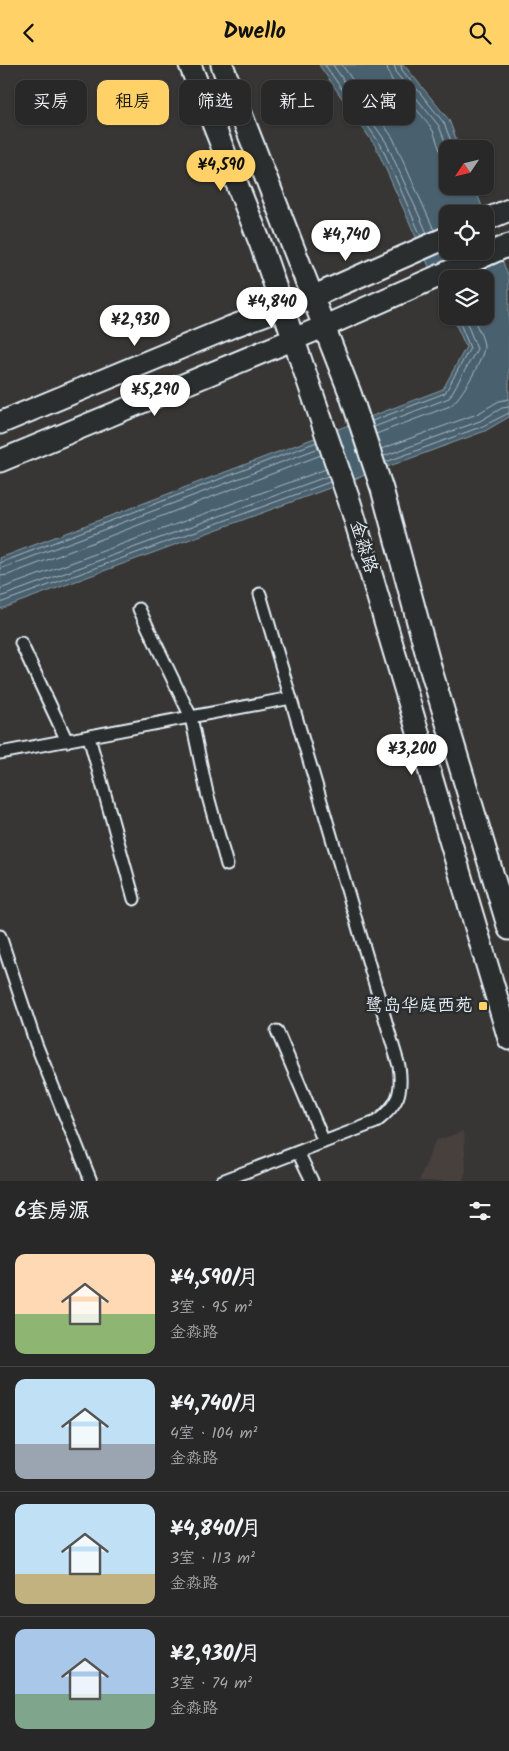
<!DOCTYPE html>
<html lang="zh">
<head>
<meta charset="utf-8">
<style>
	:root { --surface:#292828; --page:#353434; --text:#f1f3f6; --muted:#a5a6a8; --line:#454445; --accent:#ffd166 }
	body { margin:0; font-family:Kalam,"LXGW WenKai TC",sans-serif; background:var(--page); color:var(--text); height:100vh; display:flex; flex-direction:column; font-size:19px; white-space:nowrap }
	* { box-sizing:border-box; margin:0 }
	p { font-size:16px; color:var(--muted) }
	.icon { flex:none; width:28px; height:28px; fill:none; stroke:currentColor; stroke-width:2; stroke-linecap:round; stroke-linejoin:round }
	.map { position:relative; height:1116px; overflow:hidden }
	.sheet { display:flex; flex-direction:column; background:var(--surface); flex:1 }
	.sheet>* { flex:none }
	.guide { position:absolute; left:15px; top:15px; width:480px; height:45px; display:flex; gap:10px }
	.needle { width:32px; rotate:235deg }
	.controls { position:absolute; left:439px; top:75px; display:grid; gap:10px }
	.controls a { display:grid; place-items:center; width:55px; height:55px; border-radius:10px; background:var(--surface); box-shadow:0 1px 4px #0004,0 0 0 1px var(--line); font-size:25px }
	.price { position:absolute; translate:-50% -42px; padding:0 11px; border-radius:18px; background:#fff; color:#222; font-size:16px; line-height:32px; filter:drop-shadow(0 1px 2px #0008) }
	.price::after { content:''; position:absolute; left:50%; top:30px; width:15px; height:11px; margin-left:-8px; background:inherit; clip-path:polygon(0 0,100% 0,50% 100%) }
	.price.active { background:var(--accent); color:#111 }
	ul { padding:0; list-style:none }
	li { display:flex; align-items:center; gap:15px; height:125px; padding:0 15px }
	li+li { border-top:1px solid var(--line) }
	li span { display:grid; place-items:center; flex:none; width:140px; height:100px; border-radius:10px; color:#555 }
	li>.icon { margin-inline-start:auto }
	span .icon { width:60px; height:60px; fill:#fffc; stroke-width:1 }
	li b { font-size:21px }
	h2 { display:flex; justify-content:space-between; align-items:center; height:60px; padding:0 15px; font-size:21px }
	.tag { padding:0 18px; border-radius:10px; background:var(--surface); box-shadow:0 1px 4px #0004,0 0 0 1px var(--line); font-size:18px; line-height:45px }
	.tag.active { background:var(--accent); color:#111 }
	header { display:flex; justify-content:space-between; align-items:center; height:65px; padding:0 15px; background:var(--accent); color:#111; font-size:22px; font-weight:700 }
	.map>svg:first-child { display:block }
</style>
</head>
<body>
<header><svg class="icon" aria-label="back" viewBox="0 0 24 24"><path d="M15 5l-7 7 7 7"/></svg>Dwello<svg class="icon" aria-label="search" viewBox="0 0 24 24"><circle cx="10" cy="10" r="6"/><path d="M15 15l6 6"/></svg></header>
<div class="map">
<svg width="509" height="1116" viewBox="0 0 509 1116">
	<rect width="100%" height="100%" fill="#373635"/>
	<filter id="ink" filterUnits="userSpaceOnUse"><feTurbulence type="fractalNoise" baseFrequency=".02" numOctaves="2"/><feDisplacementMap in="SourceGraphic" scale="10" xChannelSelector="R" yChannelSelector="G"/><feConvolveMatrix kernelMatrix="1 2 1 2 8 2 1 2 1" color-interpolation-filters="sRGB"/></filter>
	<g filter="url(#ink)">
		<path fill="#46403e" d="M464,1066l2,39 -3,11h-44l16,-40z"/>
		<path fill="#4a616e" stroke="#899ba5" d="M319,0h85l45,55 11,29h-12v37h26l11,28h-37v37h37v-36l24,63v139l-24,14 -485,178v-51l443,-169 23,-42 -14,-31h33v-37h-37l-1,28 -71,-160z"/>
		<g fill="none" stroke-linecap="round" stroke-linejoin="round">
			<path stroke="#a9b7c1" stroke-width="1" d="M325,0l56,80 40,91
				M333,0l53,77 41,91
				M342,0l51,73 41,92
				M387,0c1,23 36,46 46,66 5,11 6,23 15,32
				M394,0l3,9 42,52 9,23
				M401,0l1,5 42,53 10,26
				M372,356l73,-28 25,-45 -13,-32
				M374,362l75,-29 28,-49 -13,-33
				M376,369l74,-28c10,-6 35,-49 34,-60 -1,-10 -8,-21 -12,-30
				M381,384l96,-35 22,-13 10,-2
				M384,391l96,-35 22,-13 7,-1
				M386,397l97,-36 26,-13
				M0,498l317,-121
				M0,504l319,-121
				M0,511l8,-1 313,-120
				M0,524l326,-120
				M0,532l328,-121
				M0,538l330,-121"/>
			<g stroke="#e8f1f8" stroke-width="15">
				<path id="service" d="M139,544l52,108 16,76 20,72
					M21,578l46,98
					M89,672l45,162
					M0,688l291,-55
					M0,871l36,108 55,137
					M277,966l47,111
					M298,1087l14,29
					M222,1116l154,-59c22,-17 27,-29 23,-56l-139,-472"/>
			</g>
			<g stroke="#e8f1f8" stroke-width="25">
				<path id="minor" d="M190,0l71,180 89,258 159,536
					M222,0l128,328 32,96 49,181 78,259
					M485,155l24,-10
					M0,358l231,-96 81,-30 136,-60
					M0,396l323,-134 186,-82"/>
			</g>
			<use href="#service" stroke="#2a2d2e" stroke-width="11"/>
			<use href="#minor" stroke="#2a2d2e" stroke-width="21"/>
		</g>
	</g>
	<rect fill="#ffd166" stroke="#2a2d2e" stroke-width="2" x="478" y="936" width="10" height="10" rx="2.5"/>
	<g text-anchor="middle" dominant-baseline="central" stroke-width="5" stroke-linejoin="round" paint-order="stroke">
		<g font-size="18" fill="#e8f1f8" stroke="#2a2d2e">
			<text transform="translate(363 482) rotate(73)">金淼路</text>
		</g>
		<g font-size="18" fill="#e8f1f8" stroke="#2a2d2e" text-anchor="end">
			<text x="473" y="941">鹭岛华庭西苑</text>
		</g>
	</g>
</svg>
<div class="controls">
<a><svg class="needle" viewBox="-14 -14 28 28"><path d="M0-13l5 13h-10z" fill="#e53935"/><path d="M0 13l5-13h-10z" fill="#a5a6a8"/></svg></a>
<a><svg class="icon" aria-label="locate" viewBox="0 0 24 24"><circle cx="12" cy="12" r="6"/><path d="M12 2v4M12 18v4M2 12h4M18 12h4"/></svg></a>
<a><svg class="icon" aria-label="layers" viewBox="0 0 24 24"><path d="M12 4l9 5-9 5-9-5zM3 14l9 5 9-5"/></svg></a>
</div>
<b class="price active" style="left:221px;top:127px">¥4,590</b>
<b class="price" style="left:346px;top:197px">¥4,740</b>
<b class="price" style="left:272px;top:264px">¥4,840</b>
<b class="price" style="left:135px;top:282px">¥2,930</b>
<b class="price" style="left:155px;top:352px">¥5,290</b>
<b class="price" style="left:412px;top:711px">¥3,200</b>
<div class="guide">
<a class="tag">买房</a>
<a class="tag active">租房</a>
<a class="tag">筛选</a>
<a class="tag">新上</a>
<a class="tag">公寓</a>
</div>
</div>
<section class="sheet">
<h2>6套房源<svg class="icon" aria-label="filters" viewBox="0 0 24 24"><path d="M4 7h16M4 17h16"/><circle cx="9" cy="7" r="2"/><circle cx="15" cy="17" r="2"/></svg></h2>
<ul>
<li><span style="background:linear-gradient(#ffd9b3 60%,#8fb573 0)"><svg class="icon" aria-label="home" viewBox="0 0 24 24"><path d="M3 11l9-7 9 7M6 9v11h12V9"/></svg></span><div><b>¥4,590/月</b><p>3室 · 95 m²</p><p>金淼路</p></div></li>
<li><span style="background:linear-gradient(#bfe0f5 65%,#9aa5b1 0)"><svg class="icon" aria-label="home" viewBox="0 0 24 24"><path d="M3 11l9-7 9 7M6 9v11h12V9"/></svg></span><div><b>¥4,740/月</b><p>4室 · 104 m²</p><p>金淼路</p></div></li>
<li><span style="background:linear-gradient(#bfe0f5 70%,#c2b280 0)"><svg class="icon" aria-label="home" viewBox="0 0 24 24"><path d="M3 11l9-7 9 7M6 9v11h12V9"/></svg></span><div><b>¥4,840/月</b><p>3室 · 113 m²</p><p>金淼路</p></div></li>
<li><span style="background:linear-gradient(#a9c7e8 65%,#7fa58c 0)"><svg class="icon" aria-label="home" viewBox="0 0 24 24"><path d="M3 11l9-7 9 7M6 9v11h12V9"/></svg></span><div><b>¥2,930/月</b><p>3室 · 74 m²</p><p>金淼路</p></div></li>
</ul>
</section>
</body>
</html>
